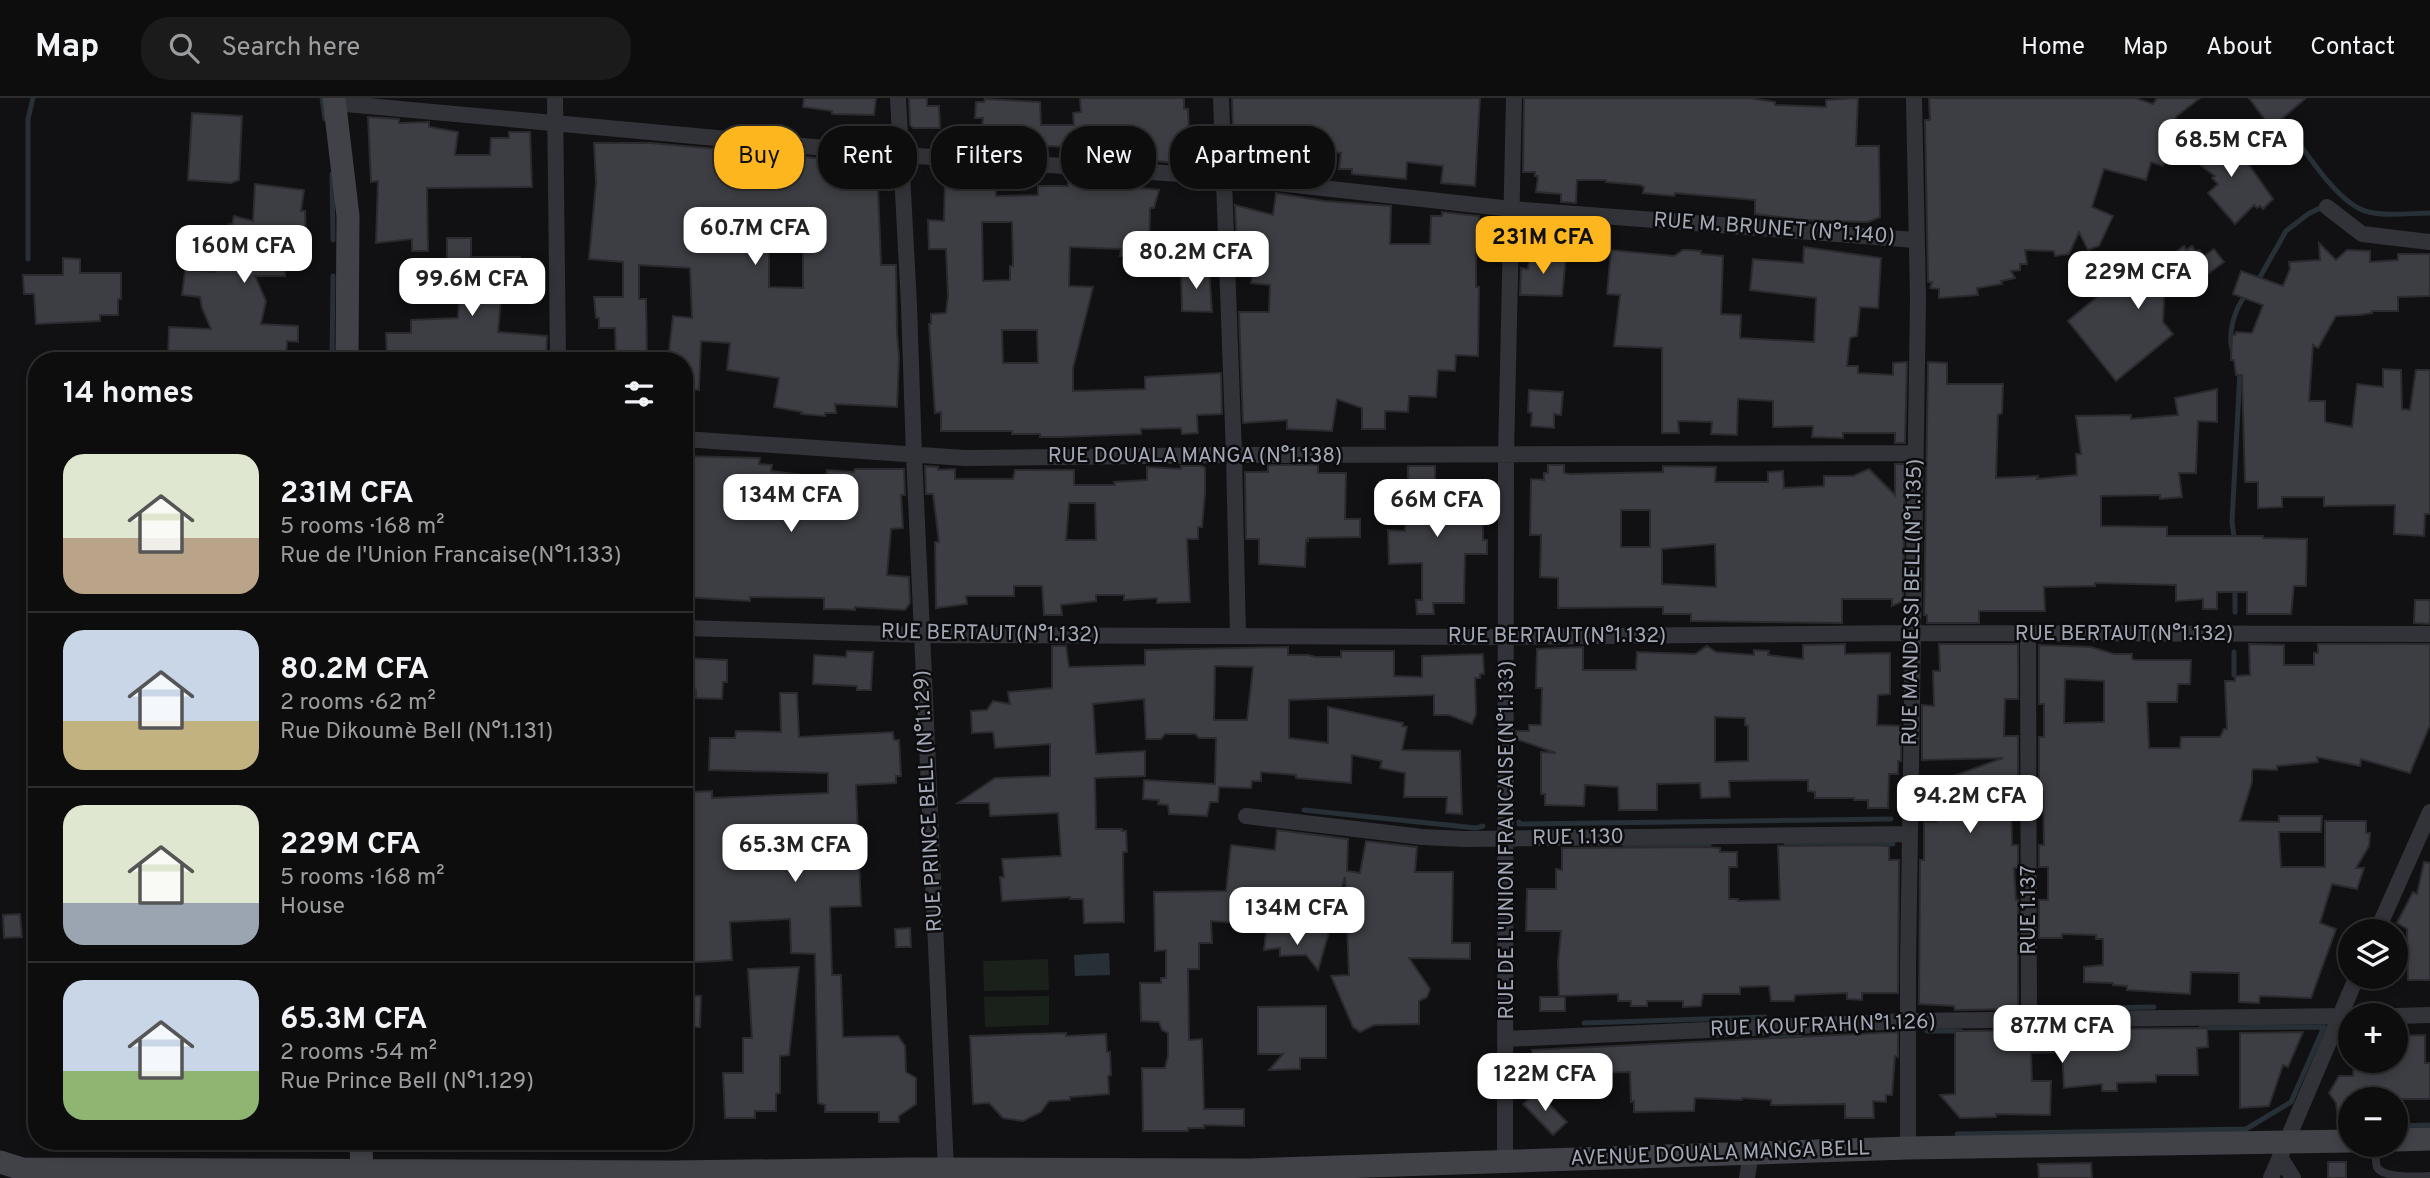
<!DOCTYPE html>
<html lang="en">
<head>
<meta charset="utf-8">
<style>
	:root { --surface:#0d0d0e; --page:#1b1b1c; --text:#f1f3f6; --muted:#9a9c9e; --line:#2d2d2e; --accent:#feb61e }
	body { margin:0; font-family:Overpass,sans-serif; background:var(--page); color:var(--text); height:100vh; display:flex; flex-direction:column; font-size:26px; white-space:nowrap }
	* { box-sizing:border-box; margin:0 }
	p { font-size:23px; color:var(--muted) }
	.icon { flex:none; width:38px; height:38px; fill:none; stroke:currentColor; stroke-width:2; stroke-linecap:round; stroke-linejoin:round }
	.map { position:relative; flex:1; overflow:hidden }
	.side { position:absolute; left:28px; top:254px; width:665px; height:798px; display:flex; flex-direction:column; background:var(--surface); border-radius:28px; box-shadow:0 4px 10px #0003,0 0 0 2px var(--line) }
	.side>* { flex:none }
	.banner { position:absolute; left:714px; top:28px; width:665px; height:63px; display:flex; gap:14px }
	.tools { position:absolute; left:2338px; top:821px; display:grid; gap:14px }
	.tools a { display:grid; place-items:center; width:70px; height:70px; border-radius:50%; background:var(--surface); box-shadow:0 4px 10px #0003,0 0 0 2px var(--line); font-size:35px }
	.price { position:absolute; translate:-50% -60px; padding:0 16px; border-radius:14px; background:#fff; color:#222; font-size:23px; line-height:46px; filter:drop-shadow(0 2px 4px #0008) }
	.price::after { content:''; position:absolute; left:50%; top:42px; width:21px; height:16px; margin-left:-10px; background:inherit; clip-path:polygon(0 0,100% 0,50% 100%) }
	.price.active { background:var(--accent); color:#111 }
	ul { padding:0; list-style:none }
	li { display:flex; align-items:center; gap:21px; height:175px; padding:0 35px }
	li+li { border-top:2px solid var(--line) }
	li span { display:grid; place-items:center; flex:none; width:196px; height:140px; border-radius:21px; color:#555 }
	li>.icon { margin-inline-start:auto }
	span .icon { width:84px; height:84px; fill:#fffc; stroke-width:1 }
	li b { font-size:30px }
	h2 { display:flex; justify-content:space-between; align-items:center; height:84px; padding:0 35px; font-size:30px }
	.chip { padding:0 24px; border-radius:28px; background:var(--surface); box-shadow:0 4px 10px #0003,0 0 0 2px var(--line); font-size:24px; line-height:63px }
	.chip.active { background:var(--accent); color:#111 }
	header { display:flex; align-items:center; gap:42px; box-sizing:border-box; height:98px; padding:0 35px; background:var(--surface); border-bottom:2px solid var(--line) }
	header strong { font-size:33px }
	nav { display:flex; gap:38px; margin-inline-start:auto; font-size:24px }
	.search { width:490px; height:63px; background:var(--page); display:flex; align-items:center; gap:18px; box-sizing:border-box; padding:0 24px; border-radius:28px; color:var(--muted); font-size:26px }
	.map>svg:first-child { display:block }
</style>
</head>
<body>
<header>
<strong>Map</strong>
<div class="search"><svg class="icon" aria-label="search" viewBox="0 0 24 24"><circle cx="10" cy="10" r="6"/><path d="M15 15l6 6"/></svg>Search here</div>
<nav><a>Home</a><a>Map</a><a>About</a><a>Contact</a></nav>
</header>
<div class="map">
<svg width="2430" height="1080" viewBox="0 0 2430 1080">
	<rect width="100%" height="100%" fill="#111113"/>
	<path fill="#19211a" d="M1048,861l1,31 -65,1 -1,-30z
		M1049,898v29l-64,2 -1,-30z"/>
	<path fill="#273037" d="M1109,855l1,22 -35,1 -1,-21z"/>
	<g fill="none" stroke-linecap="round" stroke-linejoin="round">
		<path stroke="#273037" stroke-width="5" d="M322,0l3,21
			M2279,17c20,26 55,86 86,96 19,6 45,2 65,2
			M332,76l1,66
			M28,161v-140l5,-21
			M2256,186l30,-53 22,-17 14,-7
			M2234,257c-8,-19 0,-46 13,-62
			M332,262l1,-84
			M2235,445l-3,-21 8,-151
			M2235,514v-25
			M2234,554v23
			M1304,712l172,18 7,-2
			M1519,724v2l372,-5
			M1625,747h84
			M1786,747l107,-1
			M2056,911l98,-2
			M1584,925l181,-6
			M1927,933h33
			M2044,933l63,-1
			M1771,940l29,-1
			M2396,1028l34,-1
			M1957,1036l289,-5 45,-27 33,-75 -123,1"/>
	</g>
	<path fill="#3d3e43" stroke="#2b2b2f" stroke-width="2" fill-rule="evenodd" d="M804,0h72l-2,17 -42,-1v-3l-29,-4z
		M909,0h18v8h12l1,22h-27l-3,-3z
		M1080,0h104v11h4l2,53 -16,1 -44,-5 -7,-2 1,-5 -15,-1v-5l-42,2 -38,-2v-9l-47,-4 1,-14h-8l1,-16h8l1,-3 55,3 1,23h33l-1,-12 8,-1z
		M1232,0h248l-5,88 -34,-3 2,-17 -36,-4 -1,17 -54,-5v-5h-13l2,-16 -52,-5v3l-21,-1 -1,16 -33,-1z
		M1524,0h225l26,4v3l51,2v-7l32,-2 -2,48h23l1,71 -12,5h-7l-56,-2 -50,-6v-14l-80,-7 -1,3 -31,-3 1,-6 -4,-2 -34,-3v-2h-29l-1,23 -15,-1v-8l-25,-2 2,-16h-3v-4h-12z
		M1929,0h206l18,6 4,-6h43l-23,18 -10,16 2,4 -7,13 7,4 -6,13 -12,-4 -5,18 -42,-11 -12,38 21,9 -14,30 -11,4 -9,-18 -10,22 -14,2 -1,-5 -29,-1 2,14h-7v6l-9,1 4,7 -14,3 1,3 -25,4 1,7 -39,3v-9l-9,-1 2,-6h-4l-3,-162h5z
		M2249,0h57l-35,30z
		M192,15l50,3 -3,64 -8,3 -43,-3z
		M368,19l31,2v4l30,-1v5l29,5 -3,23h35l1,-17h18v-6h21l2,55 -105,1 1,63h-16v-12l-36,4 2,-62 -7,1z
		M2207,34l30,25 3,-5 33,47 -10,10 -3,-3 -3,2 -3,-3 -19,19 -27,-31 10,-9 -6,-6 3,-2 -26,-19z
		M594,45h57l210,19v9l21,-2 1,18 -5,1 3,77h15l1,68 2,24 -2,50 -62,-3 1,9h-11v3l-24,-2 1,-2 -28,-5 5,-29 -52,-8 3,-27 -29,-2 -2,49 -15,-1v-29h-16l5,-44 19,2 -2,-50 -51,-3v34h7l1,61h-31l-1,-32h-16v-10h-3l-2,-21h29v-35l-34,-3 7,-76zM769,147l34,3v40l-34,-1z
		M982,75h14v23l42,-1v-9h30v-5l91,9 -5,18h-4l-1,49 -29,-1 1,-7 -51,-2 -1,39 24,1 -20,81v23l72,-2v-12l76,-4 1,41 -25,1 1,18 -16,1 -1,-6 -40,1v5l-81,3h-20v-3h-28v-3h-71v-19l-6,1 -6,-89h2v-10l15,-1 2,-17 -2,-47h-17l-1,-29 16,1 1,-42 37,1zM982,124h30l1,44h-3v14l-27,1zM1002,232h35l1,33h-35z
		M255,86l49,6 -3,21h4l1,30 -21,1v34h-30l11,25 -5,23 37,2v16l-11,-1 -1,19h-97v-3h-21l1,-30 42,2 -9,-21 -2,-11 -18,-2 3,-25 30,2 3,-25 5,1 6,-24 3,1 2,-9 19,5z
		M1276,95l48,8 67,5 -1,38h40l1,-28h11v-4l37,4v6h3v26h-6v39h3l-1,69 -22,-1 -1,16 -17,-1 -2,27 -27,-1 -1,16 -23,-1v18h-23v-21l-25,-9 -5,32 -45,-2v-9l-44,3 -4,-111h30l1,-27 -19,-2 5,-32 -19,-1 -2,-45 38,10z
		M447,140h24v19h49v14h6v22h-6v5h-19l-3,34 49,4 -1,24h-159l-1,-27h25v-13l47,-2 1,-18 20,1v-28h-26v-13h-6z
		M2319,145l17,17 11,-10 23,1v11l28,-2v-6h32v42l-32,1v14h-26v2l-13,2 -23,1 -18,32 -5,-3 -4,56h16v21l27,5 5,-43 26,3v-18l18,1 1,39 8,1 6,-40h14v144h-5l-1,22 -30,-2 1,-29 -71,1v-9h-42v10l-24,1v-26h-13l-3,-107h-6l-2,-15h-3l1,-25h3l1,-3 16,1 11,-28 -30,-11 8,-23 42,15 7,-17 -1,-7 31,-2z
		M2184,148l2,4 6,-4 4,6 3,-2 5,6 10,-7 10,13 -45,33 -14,-19 -2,46 10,12 -57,47 -48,-60 59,-49 8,10z
		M1804,149l77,11 -3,50 -18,-1 -3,29 -7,2 -3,28h11v7l35,2v-12l14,-1 -2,81h-10v-10h-52v5l-31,-1 1,-11 -40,1v-26l-35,-2 -1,36 -26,-1 1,-12 -34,-1 1,12h-17v-85l-48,-2 6,-51 -13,-1 4,-44 63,6 9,-6h7l11,1v3l22,2 -2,58 20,1 -1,23 74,4 2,-44 -66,-8 3,-31 50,4z
		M1530,155l36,4 -4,39 -42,-1 1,-27 7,1z
		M63,160l17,1v14h41v26h-3v16h-18v6l-64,3 -2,-30h-10l-1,-19h40z
		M1209,172l3,42 -30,-1 -1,-40z
		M1928,264l19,1v21h56l-1,29 -4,2 -2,63 42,-2 -1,3 40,-4 -1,-21h5l-5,-38 55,-1v4l47,-4 -3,-17 42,-9v33l-19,-1 -2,52h-17l3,24 -22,2v-4l-59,1v30l66,1v9h96v2l44,1 -1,47h-12l-3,28h-44v-22h-30v17h-14v-10l-27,2v-16l-81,-2v3l-51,1 1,24h-66v12h-52v-8h-3z
		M1529,292l34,2 -2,23 -7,-1v14l-23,-2 1,-13 -4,-1z
		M684,358l76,2 -1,6 13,1 -1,6 55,7 1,-8 27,2 1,-3h49l1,26h-4l2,33 -12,1 -4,46 22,2 1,26 -5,7 -50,-3v3l-15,-1h-16v-11l-74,-1v4l-66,-4z
		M1895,366h10l-2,137 -11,5v-7h-50v24l-151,-2v-7h-28v-7l-105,1v-30l-18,-1 1,-42h-11l1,-56 13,1v-7h4v-8h16v8l6,1 93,-2v-6l53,1 -1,15h53v-10l15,-1 1,17 40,-2v-10h29l16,-7 26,26zM1621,412h29v37h-29zM1715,446l1,43 -54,-3v-35z
		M1268,367h50v8h28l-1,46h15v18l-52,1v3l-2,-1 -1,27 -46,-3v-25h-13l-1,-67h23z
		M925,368l13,1v3l17,-1v10h58l2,-9h59v15h41l-1,-3 33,-2v-13l34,2v-3h21l3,2v25l-3,34h-4v12h-11l3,63 -33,1v-5l-33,2v-5h-28v6l-35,4 1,10h-18l-2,-29h-28v10h-48l1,8 -31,4 -1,-66h4l-6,-48h-7zM1069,405h26l1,37h-30z
		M1408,368h27v29l38,1v9h10v35h4v14h-22l-1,49h-31l1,11h-17l-1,-14h6v-37l-33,1 -1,-34 17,1v-24h3z
		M2415,502h15v24l-16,-1z
		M1845,546v10l45,-1v41l-12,1 -1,30 24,1v35h-3v13h-9l-1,34h-20v-8h-14v-2h-39v-6l-7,-1v-11l-79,1 1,16 -29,1 -1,-15 -43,1v26h-38l-1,-23 -33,-2 -1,21 -39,-1v-11h-4v-42l15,1 -40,-14v-8h13v-6h12l1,-37h-6l1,-39 46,-2v23h53l1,-18 58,2 12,-8 9,6 38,3v-5l15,1 -1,4 35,4v-14zM1715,619l30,1v7l3,1v35l-33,1z
		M1939,546h79v55h-13l-1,37h14v56h-7l1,53h6v23h-4l2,32h2v109l-63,1 -1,-4 -35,-2 1,-144h4v-38h12l-15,-25v-7l2,-3 80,-29 -81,2v-55l12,1 -1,-35h7z
		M2249,546l35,1v20h30v-12h4v-9h112v81l-20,48 -49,-14 -1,7 -43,-9 1,5 -41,4v4l-24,-1 -1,3v10l-12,39 39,1v-6h43l-1,16h-42l2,35h44v-46h41v12h4l-1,13 -13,22h8l-7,21 -25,-5 -12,39 16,6 -25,69 -51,-2 -1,7 -20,-1v-29l-48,-1 -1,22 -63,-4v-4l-14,-1v-2l-29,-1v-15l19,-2v-26h-7v-4l-34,-1v4h-23v-38h9v-33h-9v-22h5l-1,-53h-4v-55h5v-33h-5v-59l52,2 23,7h18v5l3,1h56l-1,24h-12l-1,18h-30l2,46h31l1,-11h39l4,-8h3l-2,-48h10v-5l15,-1zM2065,581l39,2v41l-40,1z
		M1052,548h14l3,21 76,-2v-15l143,-3v8h20l8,2h25v-6h53v25l28,1v-21l61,-2 1,20h-4v4h-5l1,36 -4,10 -23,-9h-15v-20l-145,5v38l39,5v-36l75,16 -1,3 5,1 -5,23 58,1 2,63 -16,-1 1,-16h-43l1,-24 -25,-5 2,-7 -30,-6 -1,28 -55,-5v-3l-35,-3v9h-9l-1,7 -32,-1 -1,15h-8l-3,14 -38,-2 -1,-9 -10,-1 1,-4 -16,-1 1,-19 71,4 1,-46h-17l-4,-4h-30l-4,5h-15l-2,-40 -51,5 3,50 49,-3v25l-50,2 1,51h26v2h4l1,21h-4l1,70 -40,1 -1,-24h-13v-2l-68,4 -2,-24h4l-2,-18 59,-3 -3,-43 -68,3 -1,-13h-31l37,-25 55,-2v-32l-55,4 -2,-16 -21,1 -1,-22 16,-1 6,-9 17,3 -2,-12 44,-4zM1215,568l38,1 -6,53h-33z
		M847,553l26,1 -2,38h-14v-4l-44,-2 1,-29 32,2z
		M684,560l43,2v22h-4l-1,17 -26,-1v-8l-12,-1z
		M780,595h17l2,44 94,-5 1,8h5l2,36h-5v7l-40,2 5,121 -31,1 2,68h9l2,62 55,-1 7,10 1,26 10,6v26l-17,12v6h-20v-10h-54v-7l-7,-2 -3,-149 -24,-1 -1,-34 -60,3 2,38 -48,3v-163l7,-1 -1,-7 22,-1v7l116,-5v-20l-119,-3 1,-32h25l1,-7 45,1z
		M1277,732l71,9 -1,32 13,2 6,-32 51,6 -2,25h38l-1,71h18v16l-61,-1 21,31 -3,8 -8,4v23l-45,1 -14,7 -7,-5 -22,-51 18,-1 -4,-98 -27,93 -12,-15 -26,1v-8l-16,2 3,-25 -56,-4 1,22h-13v26h-11l1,71 13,-1 2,70h40v17l-40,-1v3h-16v3h-45l-1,-63h23l3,-12v-23l-6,-3 -3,-8 -18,-1 -1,-38h21v-5h5v-28l-11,1 -1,-59 72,-1 5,-46 44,5z
		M1874,747l15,1v14h10l-1,133h-36v7l-15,-1v-6l-52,2 -1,6h-23l-2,-15 -29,1v7h-37l-2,12 -18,1v-6h-36v5h-16v-5h-13v-7l-59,2 -1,-34 3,-31h-35l1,-42h29v-20l6,1v-22l144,-1 14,1v4h17v15h-8v32h9v2l42,-1 -2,-54z
		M2424,764l6,1v117h-22l-1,-51 -10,-6 16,-31 4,2z
		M20,816l2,23 -18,1 -1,-23z
		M910,830l1,19h-15l-1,-18z
		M799,869l-10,88 -9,1v37l-4,1v17h-21v7h-30l-2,-45h20v-35h9l-4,-69z
		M684,897l17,1 -1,31h-16z
		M1540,899h25v14h-25z
		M1326,908v52h-26v11l-31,1 14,-16h-25v-47z
		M2207,930l1,19 -11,1 1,27h-42v7l-39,1v8h-15v-7l-38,4 -2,-36 -31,1 1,28h19l-1,34 -54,-1v3l-36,1 -20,-23 15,-1v-63l93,-1v3l53,-1v-3z
		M1898,934v25l-3,-1 -3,39h-6v7l-13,-1 1,17h-29v-14l-74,1v-5l-29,-2v2l-47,-2 -1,13 -60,1v-11l-3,1 -1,-30 -37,1 1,22 -17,1 -1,-22 -43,1 -1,-5v-20z
		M2303,934l-15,35 -5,-2 -14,41 -29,2v-75z
		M1066,935v3l40,-2 1,18h3l1,23 -3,1 1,18 -39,3v3l-21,1 -8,11 -18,9 -20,-3 -14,-15 -16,1 -3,-68z
		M2425,937v28h5v36h-80v28h-11l-3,-24 -7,-10 10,-17h14l1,-16h42v-24z
		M1534,996h5l28,28 -14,13 -30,-31z
		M2328,1064h18v16h-18z
		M2091,1065l1,15h-53l-1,-14z"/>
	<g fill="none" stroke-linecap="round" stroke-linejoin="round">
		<path stroke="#323338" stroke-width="8" d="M2376,1046c0,8 -1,17 1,23 5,11 39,10 53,9"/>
		<path stroke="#323338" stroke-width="16" d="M555,0l3,262
			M898,0l11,207 5,150 32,714
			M1221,0l13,357 4,181
			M335,5l567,52 321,22 289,32 403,31
			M2327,109l35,27 68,8
			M684,341l281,19 269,-3 681,-2
			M684,530l238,7 586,2 405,-4 517,1
			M2028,536l1,385
			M1246,718l176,21 43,2 445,-5
			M2377,833l53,-119
			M2396,918l34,-1
			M1505,941l403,-18 442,-5
			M1908,1050v-181l10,-668 -4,-201
			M2280,1059l13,21
			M1505,1064l1,-707 8,-357
			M1747,1080l4,-26
			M2271,1080l86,-202"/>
		<path stroke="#404248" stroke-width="23" d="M334,0l14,118 -1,144
			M2396,1042l34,-1
			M361,1043l1,37
			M0,1064l22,7 651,3 242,-3 334,1 659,-22 442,-7"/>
	</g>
	<g text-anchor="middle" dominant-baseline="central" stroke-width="5" stroke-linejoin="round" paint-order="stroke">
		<g font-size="21" fill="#a1a7b5" stroke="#0c0c0e">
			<text transform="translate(1774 131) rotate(4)">RUE M. BRUNET (N°1.140)</text>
			<text x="1195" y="358">RUE DOUALA MANGA (N°1.138)</text>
			<text transform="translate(1913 504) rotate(-89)">RUE MANDESSI BELL(N°1.135)</text>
			<text transform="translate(990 536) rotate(1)">RUE BERTAUT(N°1.132)</text>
			<text x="2124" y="536">RUE BERTAUT(N°1.132)</text>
			<text x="1557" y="538">RUE BERTAUT(N°1.132)</text>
			<text transform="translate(929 703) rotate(-93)">RUE PRINCE BELL (N°1.129)</text>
			<text transform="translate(1578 740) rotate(-1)">RUE 1.130</text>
			<text transform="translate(1507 742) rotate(-90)">RUE DE L'UNION FRANCAISE(N°1.133)</text>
			<text transform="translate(2029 812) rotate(-90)">RUE 1.137</text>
			<text transform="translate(1823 928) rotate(-2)">RUE KOUFRAH(N°1.126)</text>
			<text transform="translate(1720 1056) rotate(-2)">AVENUE DOUALA MANGA BELL</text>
		</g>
	</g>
</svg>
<div class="tools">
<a><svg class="icon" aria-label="layers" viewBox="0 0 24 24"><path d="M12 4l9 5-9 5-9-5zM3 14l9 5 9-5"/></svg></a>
<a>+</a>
<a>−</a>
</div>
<b class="price" style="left:2231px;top:81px">68.5M CFA</b>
<b class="price" style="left:755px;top:169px">60.7M CFA</b>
<b class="price active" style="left:1543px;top:178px">231M CFA</b>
<b class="price" style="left:244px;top:187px">160M CFA</b>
<b class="price" style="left:1196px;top:193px">80.2M CFA</b>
<b class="price" style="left:2138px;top:213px">229M CFA</b>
<b class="price" style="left:472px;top:220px">99.6M CFA</b>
<b class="price" style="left:791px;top:436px">134M CFA</b>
<b class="price" style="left:1437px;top:441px">66M CFA</b>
<b class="price" style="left:1970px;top:737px">94.2M CFA</b>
<b class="price" style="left:795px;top:786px">65.3M CFA</b>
<b class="price" style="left:1297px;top:849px">134M CFA</b>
<b class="price" style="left:2062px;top:967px">87.7M CFA</b>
<b class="price" style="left:1545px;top:1015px">122M CFA</b>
<div class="banner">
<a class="chip active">Buy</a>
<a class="chip">Rent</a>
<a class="chip">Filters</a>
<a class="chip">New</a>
<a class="chip">Apartment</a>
</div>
<section class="side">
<h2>14 homes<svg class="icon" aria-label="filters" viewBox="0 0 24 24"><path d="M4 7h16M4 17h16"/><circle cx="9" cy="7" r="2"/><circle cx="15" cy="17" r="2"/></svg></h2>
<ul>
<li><span style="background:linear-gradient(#dfe7d0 60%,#b9a48a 0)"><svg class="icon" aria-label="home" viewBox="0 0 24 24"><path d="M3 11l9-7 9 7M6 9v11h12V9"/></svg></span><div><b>231M CFA</b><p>5 rooms · 168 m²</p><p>Rue de l'Union Francaise(N°1.133)</p></div></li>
<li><span style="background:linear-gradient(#c9d6e8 65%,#c2b280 0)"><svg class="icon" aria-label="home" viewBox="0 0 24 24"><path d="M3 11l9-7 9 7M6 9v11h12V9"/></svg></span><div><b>80.2M CFA</b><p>2 rooms · 62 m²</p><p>Rue Dikoumè Bell (N°1.131)</p></div></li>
<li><span style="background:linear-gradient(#dfe7d0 70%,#9aa5b1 0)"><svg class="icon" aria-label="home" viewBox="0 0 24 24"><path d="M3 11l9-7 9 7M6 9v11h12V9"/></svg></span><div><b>229M CFA</b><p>5 rooms · 168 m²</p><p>House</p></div></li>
<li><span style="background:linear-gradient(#c9d6e8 65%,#8fb573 0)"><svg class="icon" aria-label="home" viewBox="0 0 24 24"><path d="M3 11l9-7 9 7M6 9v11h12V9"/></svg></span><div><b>65.3M CFA</b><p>2 rooms · 54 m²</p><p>Rue Prince Bell (N°1.129)</p></div></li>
</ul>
</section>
</div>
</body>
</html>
